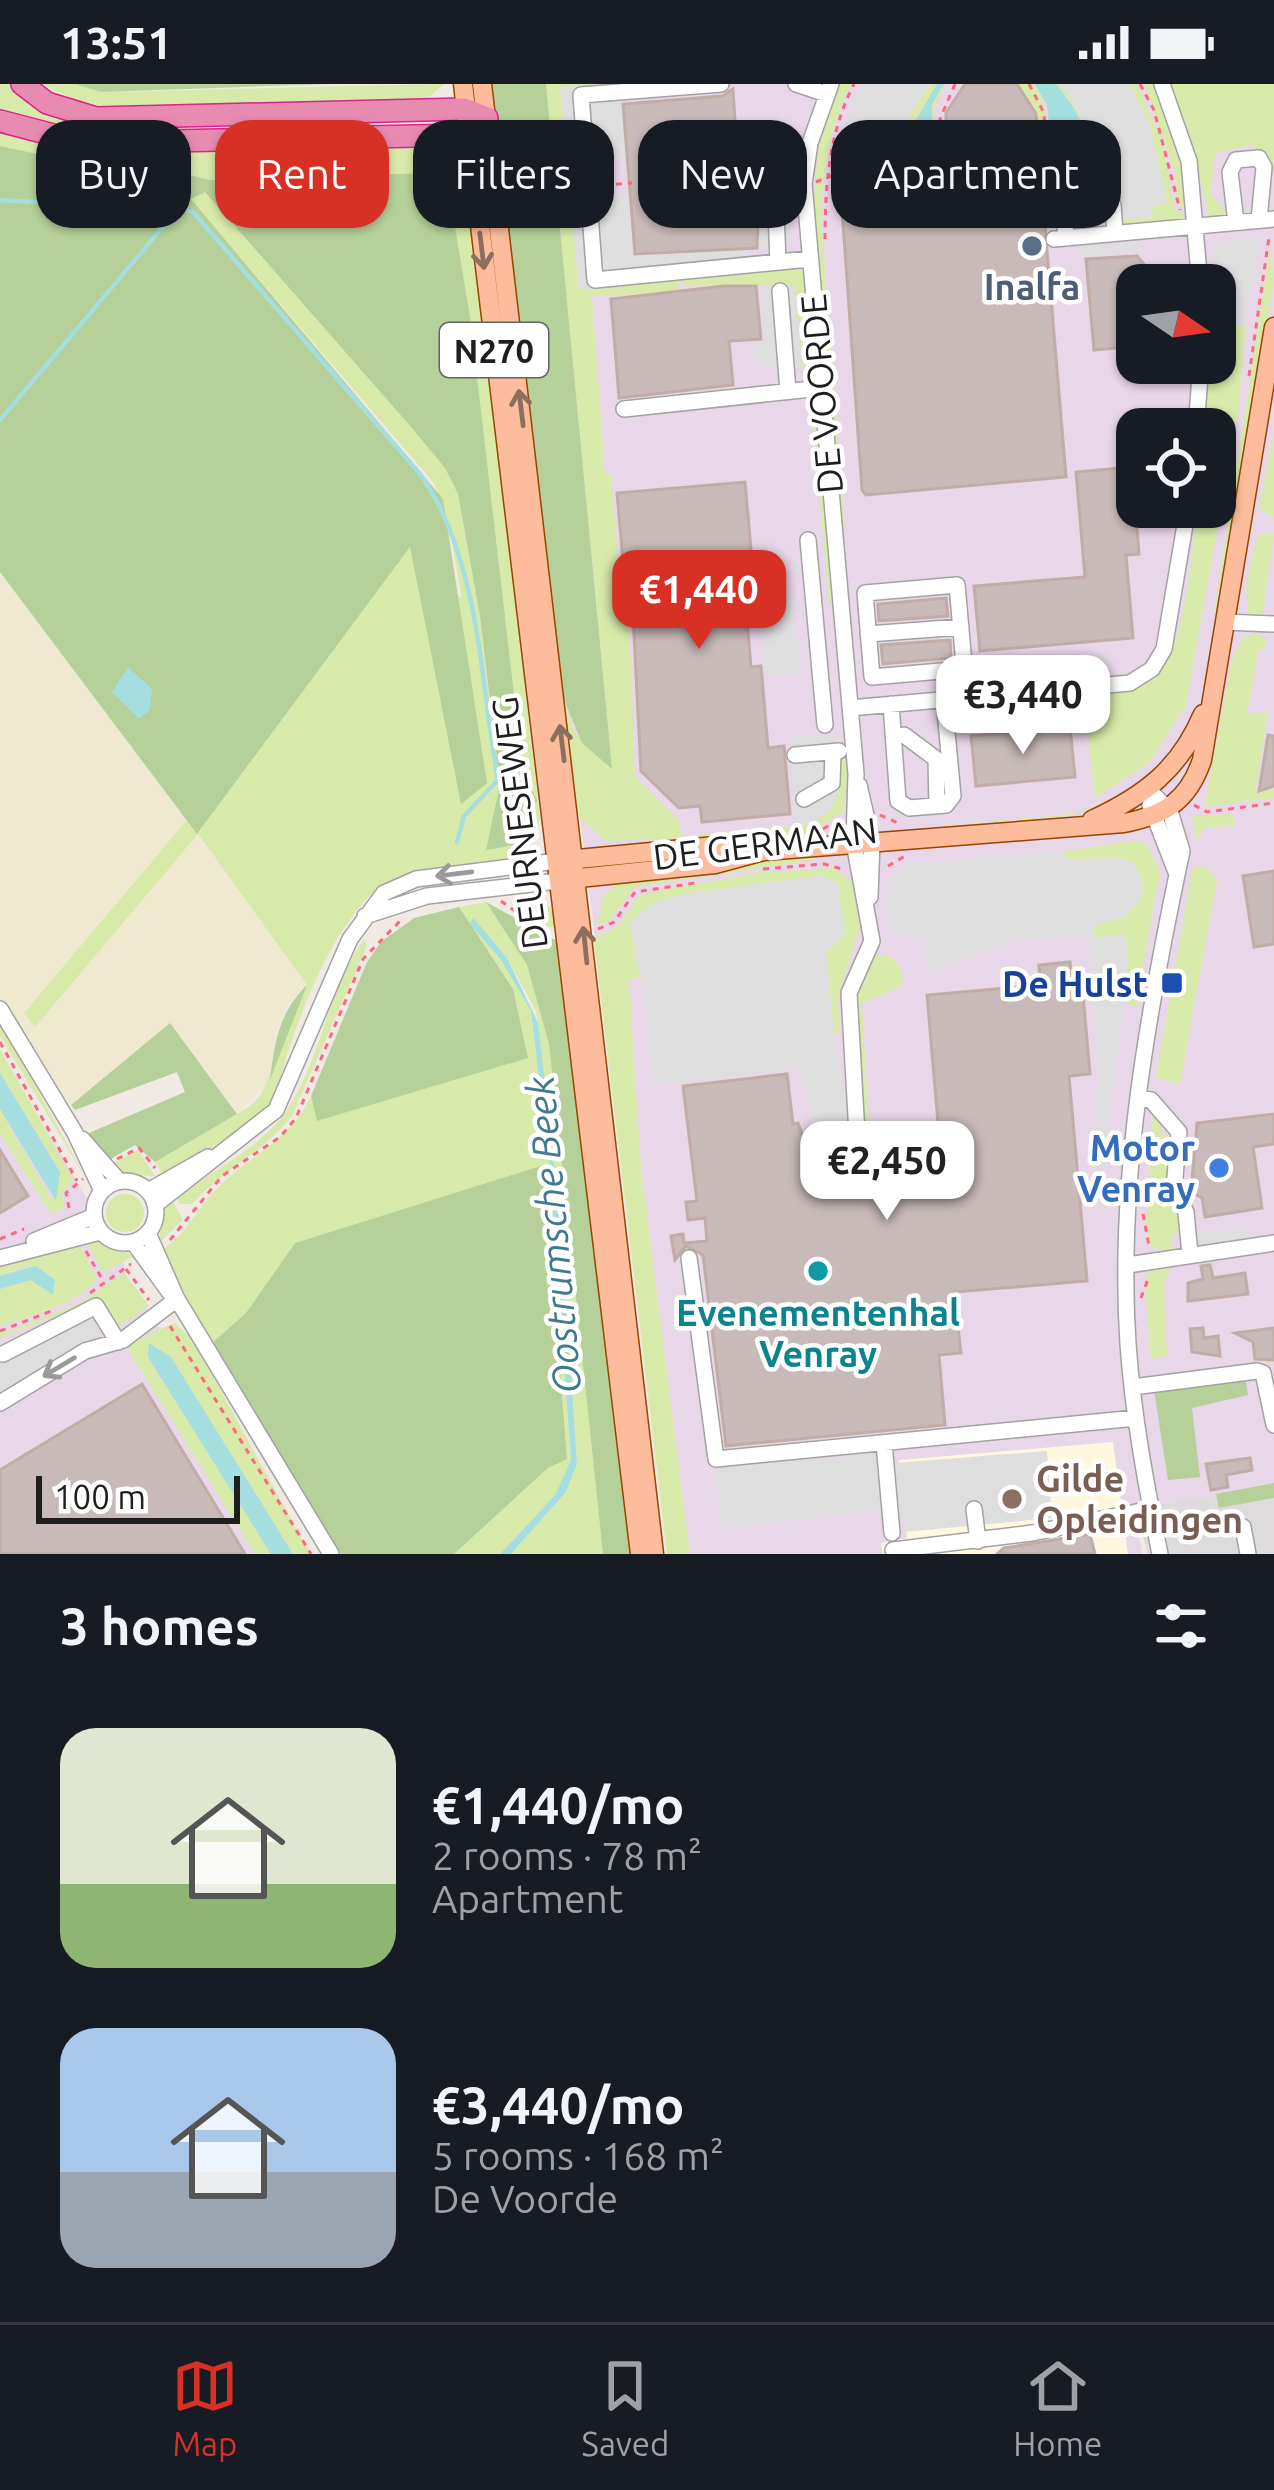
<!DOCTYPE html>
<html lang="en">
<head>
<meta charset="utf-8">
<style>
	:root { --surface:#171b24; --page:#20242c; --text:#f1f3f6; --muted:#9ea1a6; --line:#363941; --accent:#d93025 }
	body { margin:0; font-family:Ubuntu,sans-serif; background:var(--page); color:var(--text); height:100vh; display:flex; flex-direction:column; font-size:45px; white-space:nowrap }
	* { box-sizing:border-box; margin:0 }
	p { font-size:39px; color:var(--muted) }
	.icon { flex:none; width:66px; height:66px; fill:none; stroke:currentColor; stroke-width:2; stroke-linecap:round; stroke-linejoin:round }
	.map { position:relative; height:1470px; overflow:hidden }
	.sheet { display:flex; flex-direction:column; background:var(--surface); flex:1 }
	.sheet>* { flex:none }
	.hud { position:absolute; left:36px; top:36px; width:1203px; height:108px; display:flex; gap:24px }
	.needle { width:78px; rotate:103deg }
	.tools { position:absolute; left:1116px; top:180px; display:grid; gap:24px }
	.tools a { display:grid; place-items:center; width:120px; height:120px; border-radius:24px; background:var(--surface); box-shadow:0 3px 9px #0004; font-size:60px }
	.scale { position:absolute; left:36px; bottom:30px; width:204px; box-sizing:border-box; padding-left:12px; border:6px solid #1e1e1e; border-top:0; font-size:33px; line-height:42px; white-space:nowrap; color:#1e1e1e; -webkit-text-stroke:9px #fff; paint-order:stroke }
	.price { position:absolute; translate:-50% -102px; padding:0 27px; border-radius:24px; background:#fff; color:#222; font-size:39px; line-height:78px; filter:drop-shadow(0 3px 6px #0008) }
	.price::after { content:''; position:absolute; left:50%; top:72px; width:36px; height:27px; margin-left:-18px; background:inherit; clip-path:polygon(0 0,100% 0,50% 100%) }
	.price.selected { background:var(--accent); color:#fff }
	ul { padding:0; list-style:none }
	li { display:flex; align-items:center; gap:36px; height:300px; padding:0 60px }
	li span { display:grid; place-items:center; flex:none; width:336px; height:240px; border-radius:36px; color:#555 }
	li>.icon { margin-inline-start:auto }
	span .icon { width:144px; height:144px; fill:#fffc; stroke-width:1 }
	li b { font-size:51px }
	h2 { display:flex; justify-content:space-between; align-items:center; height:144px; padding:0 60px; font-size:51px }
	.pill { padding:0 42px; border-radius:36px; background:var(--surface); box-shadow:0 3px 9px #0004; font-size:42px; line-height:108px }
	.pill.selected { background:var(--accent); color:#fff }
	.status { display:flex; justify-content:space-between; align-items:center; height:84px; padding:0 60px; background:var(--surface); direction:ltr }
	.status svg { height:33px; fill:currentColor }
	.tab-bar { display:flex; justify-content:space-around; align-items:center; height:168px; border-top:3px solid var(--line); background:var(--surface); font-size:33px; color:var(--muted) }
	.tab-bar a { display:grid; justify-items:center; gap:6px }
	.tab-bar .selected { color:var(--accent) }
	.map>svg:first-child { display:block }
</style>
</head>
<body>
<div class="status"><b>13:51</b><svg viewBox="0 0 49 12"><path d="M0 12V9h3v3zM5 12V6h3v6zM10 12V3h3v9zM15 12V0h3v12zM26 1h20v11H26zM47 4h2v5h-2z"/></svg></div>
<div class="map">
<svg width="1274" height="1470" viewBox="0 0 1274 1470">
	<rect width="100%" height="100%" fill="#f0e9e4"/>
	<path fill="#dddbdc" d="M1274,1403v67h-126l-14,-47z"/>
	<path fill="#e8d6e9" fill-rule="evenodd" d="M526,0h748v1403l-139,20 7,47h-471l-118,-958zM1137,201h78v78h-78zM1137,345h78v78h-78z
		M0,968l123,208 1,15 188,279h-312z"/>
	<path fill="#fff8de" d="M1113,1358l15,112h-245l-2,-11 26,-5 -8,-78z"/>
	<path fill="#efeacf" d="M0,488l187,248 -163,194 12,12 161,-192 110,151 -20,20 -11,26 -6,49 -33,34 -67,-91 -99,82 -71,-110z"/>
	<path fill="#d8eaa9" d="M0,0h15l69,43 -49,-4 -35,-11z
		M41,0h34l26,8 343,-8 -17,15 -321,7 -29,-5z
		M546,0h54l-29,3 19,181 88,9 2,16 -88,3 13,178 6,1 12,143 6,1 6,157 44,45 2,15 114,-9c40,-5 47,-36 47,-71l7,10 -6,46 -28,18 -3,9 -39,-4 -168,6 -31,-30 -11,-114 13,37 36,33z
		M840,0h11c-21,43 -28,85 -30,132l24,313 -5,-4 -27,-309 5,-71z
		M931,0h6l-35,62 30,3c-2,-24 -6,-48 14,-65l-13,27 2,44 -40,3 17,-48z
		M1016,0h19c15,23 10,43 17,67 7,23 16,24 21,55l32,-8 -20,-70 -29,-44c31,14 52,95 54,128l-42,5 -3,-41h-23l-7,-67z
		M1129,0h8l27,62 11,65 11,1 -6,8 -62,7 1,-8 32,-2 -1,-10 17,-5 -18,-79z
		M1144,0h11l29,85 4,38 -9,1 -4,-36z
		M1170,0h104v83l-8,47v-58l-14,-11 -37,8 -4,42 15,16 -5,8 -13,-5 -17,-77z
		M0,48l98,24 328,-13 36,16 5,18 73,641c-18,82 -132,33 -178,86 -34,40 -58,99 -74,148 -7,21 -9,42 -24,59 -27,29 -68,45 -102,62l-7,-11 94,-55 12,-12 46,-110 -109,-151 -163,193 -11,-14 163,-193 11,13 212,-286 52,52 -14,-79 -14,-37 -244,-284 15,-7 206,235 34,41 13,26 22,122 20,168 -13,66 36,-27 13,-23 -13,-29 -53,-455 -21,-125 -7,-13 -15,-5 -218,7 -51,-14h-64l-94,-20z
		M1270,163l4,32 -57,337 -3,-3z
		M797,183l8,7 8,95 -10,1 -8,-84h-112l-1,-9z
		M1215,242h31l-8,88 -52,291 -36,57 -55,36 -11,-102c22,-3 45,-2 64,-14 38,-23 44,-132 49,-175h18v-78h-10l2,-66h8z
		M810,307h5l19,209 -5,5z
		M1274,345v86l-1,2 -14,-8z
		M1274,449l-12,86 -14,-6 -2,-26 11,-52z
		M1257,550l8,4 1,12 -7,-1 -12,65 21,-2 -13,81 19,-5v10l-70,9 28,-147 12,-24z
		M1115,716l-44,16 -154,11 154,-13z
		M1232,730l4,11 -32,3 -6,13 -7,-25z
		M1135,756l12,5 13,26 -24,136 -8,-3 -3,-30 -33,-36 1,-13c37,-10 62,-19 41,-62l-18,-6 -50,3v-9z
		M815,770l-1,6 -179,27 -26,34 -12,4 6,-29 19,-16z
		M1198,782l10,2 9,12 -37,205 -24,-8 36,-208z
		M833,784l19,13 10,40 -24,77 2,36h-6l-8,-83 -192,2 8,25 -13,1 12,187 49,388h-23l-73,-615 24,-13 21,-31 121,-23z
		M515,806c26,-1 38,16 45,40l-24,-8z
		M486,818l41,63 22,79 54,510h-92l55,-62 11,-28 -15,-230 -26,-223 -29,-53 -33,-40 -5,5 32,37 30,51 18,149 22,300 -16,35 -55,59h-46l94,-86 19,-10 -23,-292 -249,77 -49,70 -34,30 -51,-92c28,-19 39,-48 64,-70 33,-30 66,-42 86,-85l7,25 195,-132 -52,-71 -2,-11z
		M364,855l3,7 -75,170c-27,35 -70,54 -100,88h-12l-4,-7c35,-25 86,-50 111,-87 35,-52 40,-120 77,-171z
		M877,871l12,1 11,11 3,19 -41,17 10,169h-6l-12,-166 15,-47z
		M0,937l85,156 -85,-141z
		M0,965l73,130 -11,16 3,13 -14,6 -51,-80v-25l51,90 6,-5 3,-23 -60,-98z
		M1153,1026l17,41 -7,51 10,1 10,30h-10l-2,14 9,4 -29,-3 -5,-24z
		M138,1066l17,26 -29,-2 -16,-9z
		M106 1129a19 19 0 1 1 38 0a19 19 0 1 1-38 0Z
		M171,1115l12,21 -24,23 4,-34z
		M94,1156l40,16 -31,17 -17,-32z
		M79,1160l18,34c-18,28 -67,37 -97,48v-37l31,-9 18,11 7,-4 -31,-20 -25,9v-8z
		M1171,1184l-7,16 3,72 -16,3 -6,-76 4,-12z
		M124,1189l25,33 -33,22 -18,-28 -98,38v-4l78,-30z
		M174,1239l18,15 118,216h-17l-122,-197h-23l123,197h-16l-126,-203 2,-8z"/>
	<path fill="#b5d098" d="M75,0h252l-226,8z
		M489,0h57l66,685 -30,-26 -19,-46z
		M0,62l94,20h64l51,14 218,-7 15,5 7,13 21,125 53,455 14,29 -22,45 -29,5 14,-66 -20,-168 -22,-122 -13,-26 -34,-41 -206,-235 -14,7 252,300 44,284 -26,21 -51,-257 -213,287 -197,-262z
		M486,818l73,40 74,612h-30l-54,-510 -22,-79z
		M459,823l54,82 15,69 -211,63 -6,-25 56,-134 14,-20 33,-24z
		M307,901l-37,95c5,-39 8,-66 37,-95z
		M170,939l67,91 -82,48 -20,-17 -28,16 -18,-28 96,-41 -8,-20 -102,38 -4,-5z
		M544,1081l23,294 -19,9 -94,86h-113l-129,-211 34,-30 49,-70z
		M1245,1294l3,17 -56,13 8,69 -32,3 -14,-90z
		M1274,1399v15l-55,10 -3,-14z"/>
	<path fill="#dedede" d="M623,0l3,74 -37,3 3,36 36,-3 5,62 112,-7 1,25 -167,16 -19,-203z
		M862,0h69l-19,26 -17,48 -61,10 14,-54z
		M1061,0h68l20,39 18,79 -16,5v11l-30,2 -11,-10 -20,-77z
		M782,86h9l1,72 -32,9 1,-39h21z
		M1252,151l8,4 -14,87h-31l-1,-82z
		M1143,157l1,10 -66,6v-10z
		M795,202l8,84 -48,-6 -2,-22 12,-1 -4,-53z
		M793,509l8,81 -36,2 -6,-80z
		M838,650l4,46 -8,24 -21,21 -18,2 -6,-90z
		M1066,767l1,9 49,-3 18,6 9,19 -5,22 -13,13 -32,9v12l33,-4 2,39 -27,213 -8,-4 6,-103 -11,-142 -69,3 -91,32 -4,-33 -33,-7 -6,-23 3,-29 19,-16z
		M822,791l16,8 7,52 -19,17 8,82 26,134 -31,5 -31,-105 -144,18 -12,-108 -13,-56 27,-20 23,-7z
		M1244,1143l2,13 -47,7 -1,-13z
		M97,1227l10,17 -107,64v-36l5,8z
		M1047,1367l5,67 -148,14 -9,-69z
		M879,1370l6,56 -162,19 -9,-60z"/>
	<path fill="#a4dede" d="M937,0h7l-12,20v46l-31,-4z
		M1035,0h21c27,32 49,79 49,122h-33l-4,-32 -15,-20 -6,-49z
		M128,583l24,22 -2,21 -11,9 -27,-27z
		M474,834l33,40 31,65 24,211 15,230 -11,28 -55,62h-11l55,-59 16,-35 -22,-300 -18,-149 -30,-51 -32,-37z
		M0,989l60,99 -4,29 -56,-92z
		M36,1182l19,14 -2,15 -22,-15 -31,9v-13z
		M149,1259l22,14 122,197h-22l-123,-197z"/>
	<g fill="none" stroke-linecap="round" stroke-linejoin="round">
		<path stroke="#a4dede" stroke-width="4.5" d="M0,116l192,11 228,263c60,85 60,205 78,306l-34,36 -7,26
			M0,336l178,-211"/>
	</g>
	<path fill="#c7bab8" stroke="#c1aca6" stroke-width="3" d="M965,0h52l19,30 5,58 -5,11 6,8 24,286 -200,18 -4,-5 -21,-295 10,-6 95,-11v-65z
		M733,5l4,64 -20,2 2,20 41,2 -3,71 -122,6 -12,-150 99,-8z
		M1137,172l15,18 -3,11h-12v61l-43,4 -8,-91z
		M724,202h32l5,53 -32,2 4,44 -114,13 -8,-99z
		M1132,383l7,87 -13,1 7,83 -153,13 -6,-65 111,-9 -9,-105z
		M745,398l11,124 -10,1 5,60 10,-1 7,82 16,-2 6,68 -88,8 -2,-16 -21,2 -38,-37 -8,-155 -5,1 -11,-124z
		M946,514l2,18 -69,5 -1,-17z
		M950,556l1,18 -68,6 -2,-19z
		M1070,643l5,50 -99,9 -5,-50z
		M1268,651l6,1v50l-15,5z
		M1274,787v73l-20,3 -11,-71z
		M1070,878l1,11 10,-1 9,102 -21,2 18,205 -133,11 7,61 -22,2 6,70 -219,21 -23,-191 -17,-9 -11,14 -4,-24 12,-2 1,9 23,-2 -2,-23 -17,2 -2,-18 11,-1 -14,-115 104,-12 6,50 5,-1 23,63 121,-17 -15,-174 113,-10 -1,-20z
		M1274,1030v30l-21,3 9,61 -57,9 -3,-19 -11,-6 6,-69z
		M0,1066l28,46 -28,17z
		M1210,1181l3,13 32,-5 3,21 -60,7v-18l15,-4 -2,-13z
		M1203,1244l1,10 14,-2 2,20 -28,-4 -2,-23z
		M1274,1244v32l-19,-1 -2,-17 -18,-9z
		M142,1300l103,170h-245v-84z
		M1250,1374l2,12 -26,5 2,12 -17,3 -5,-26z
		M1090,1450l5,20h-98l7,-6z"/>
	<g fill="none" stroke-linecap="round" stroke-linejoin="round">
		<g stroke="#a2a2a2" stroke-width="18">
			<path id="minor" d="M721,0l-140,11 14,185 214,-21
				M796,0l30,10
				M831,0l-21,59 -6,41 52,590 -2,69 18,98 -23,52 8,141
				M1162,0l27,77 11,124
				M774,79l4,99
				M1048,97l13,-1 5,58
				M1113,121l2,28
				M1236,138l-6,-50 6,-12 23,-2 5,9 -5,53
				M1054,155l220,-20
				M1161,201v-4l39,-5
				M780,207l8,100
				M624,325l197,-21
				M1196,345l5,-66
				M808,456l17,185
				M1224,538l50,2
				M868,550l93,-7
				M964,585l-92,8 -7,-84 92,-8 10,113
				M891,620l7,97 11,7 37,-3 7,-9 -9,-96
				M850,624l280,-25 22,-14 12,-20 24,-142
				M894,653l10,-2 32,24 1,47
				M795,671l44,-4
				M859,701l13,56 -2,56
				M1149,706l21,21 12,40c-34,160 -65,329 -54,493 5,71 18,141 32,210
				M804,715l28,-16 1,-31
				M1150,721l26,67
				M365,832l62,-20 131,-15
				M0,925l75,124 27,58
				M1138,1014l13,2 28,32 -5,56 12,24 4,43
				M82,1055l37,42
				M94 1128a31 31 0 1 1 62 0a31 31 0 1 1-62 0Z
				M148,1107l60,-34
				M155,1121l121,-95 74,-171 34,-46 32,-14 141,-18
				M148,1149l29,66 154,255
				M34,1157l60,-25
				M133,1158l37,51
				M0,1174l100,-26
				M689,1174l27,201 420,-41
				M1128,1181l146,-22
				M3,1270l93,-48 22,36
				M1133,1303l124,-16 6,2 11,52
				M0,1319l85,-52 38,-11 54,-41
				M884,1359l8,90
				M974,1425l4,32
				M1243,1443l5,27
				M893,1466l139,-17 119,-24"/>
		</g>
		<g stroke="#940" stroke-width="21">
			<path id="major" d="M463,0l177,1470
				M482,0l172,1470
				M1092,736c52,-24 88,-51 111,-106
				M567,776l148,-14 40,4
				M569,795l146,-15 49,-13 360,-28c41,-8 64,-22 78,-63l72,-433"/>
		</g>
		<g stroke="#de218c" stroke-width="24">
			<path id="highway" d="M0,37l69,18 50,3 348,-7 20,-17 -23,-9 -368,9 -49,-15 -25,-19"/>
		</g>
		<path stroke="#fc697b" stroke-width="3" stroke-dasharray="6 6" stroke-linecap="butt" d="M1029,0l15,29 3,55
			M1140,0l14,26 26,100
			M943,75l-3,-40 15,-35
			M886,79l57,-4 6,5
			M816,98l37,-15
			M604,101l28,-2
			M1079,132l20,-1
			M825,155c0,-55 4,-106 29,-155
			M1249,292l20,-139
			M1194,721l13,7 67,-9
			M880,731l18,8
			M823,745l17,-10
			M888,782l17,-10
			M763,785l61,-5 18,5
			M501,817l46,33
			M598,845l16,-7 21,-30 60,-9
			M0,958l77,139
			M117,1075l22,-11 16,20
			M69,1124l-3,-15 17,-14
			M1143,1130l6,32
			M0,1155l24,-10
			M170,1156l52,-64 58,-39 16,-19 67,-159 37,-38
			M86,1167l16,28
			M126,1185l23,31
			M90,1209l41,-29
			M1141,1214l7,-19
			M170,1242l141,228
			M0,1247l54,-21"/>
		<use href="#minor" stroke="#fff" stroke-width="15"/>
		<use href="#major" stroke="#fdbd9c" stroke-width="18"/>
		<use href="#highway" stroke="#e88bb1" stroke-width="21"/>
	</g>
	<defs><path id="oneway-shaft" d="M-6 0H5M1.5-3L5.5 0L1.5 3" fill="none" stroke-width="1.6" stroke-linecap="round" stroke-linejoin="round" transform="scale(3)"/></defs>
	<g stroke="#8e6e5d">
		<use href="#oneway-shaft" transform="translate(482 167) rotate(83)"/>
		<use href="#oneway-shaft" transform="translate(521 324) rotate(-97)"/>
		<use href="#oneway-shaft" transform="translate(562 659) rotate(-97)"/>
		<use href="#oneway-shaft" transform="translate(585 861) rotate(-96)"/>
	</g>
	<g stroke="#9a9a9a">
		<use href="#oneway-shaft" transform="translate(454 790) rotate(173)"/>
		<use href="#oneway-shaft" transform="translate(59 1283) rotate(149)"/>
	</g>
	<circle fill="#5c6f8a" stroke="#fff" stroke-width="4.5" cx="1032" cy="162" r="12"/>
	<rect fill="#1a4fb4" stroke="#fff" stroke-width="4.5" x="1160" y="887" width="24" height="24" rx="6"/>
	<circle fill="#3f7fe0" stroke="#fff" stroke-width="4.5" cx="1219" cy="1084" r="12"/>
	<circle fill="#0f9aa8" stroke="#fff" stroke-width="4.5" cx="818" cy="1187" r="12"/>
	<circle fill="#8d6e63" stroke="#fff" stroke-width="4.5" cx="1012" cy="1415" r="12"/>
	<g text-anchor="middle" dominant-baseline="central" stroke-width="9" stroke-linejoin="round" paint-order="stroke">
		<rect fill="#fff" stroke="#626262" stroke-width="3" x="440" y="239" width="108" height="54" rx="9"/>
		<g font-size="33" font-weight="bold" fill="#1e1e1e">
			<text x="494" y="266">N270</text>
		</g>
		<g font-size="36" font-weight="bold" fill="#4e5e75" stroke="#fff">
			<text x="1032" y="202">Inalfa</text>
		</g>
		<g font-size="36" fill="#1e1e1e" stroke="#fff">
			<text transform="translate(821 310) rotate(-95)">DE VOORDE</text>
			<text transform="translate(519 739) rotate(-97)">DEURNESEWEG</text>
			<text transform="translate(765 759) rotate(-7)">DE GERMAAN</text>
		</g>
		<g font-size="36" font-weight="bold" fill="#164399" stroke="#fff" text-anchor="end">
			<text x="1148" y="899">De Hulst</text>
		</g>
		<g font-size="36" font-weight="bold" fill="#366cbe" stroke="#fff" text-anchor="end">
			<text x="1195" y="1063">Motor<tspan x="1195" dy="41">Venray</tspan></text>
		</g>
		<g font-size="36" font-weight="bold" fill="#0d838f" stroke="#fff">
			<text x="818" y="1228">Evenementenhal<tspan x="818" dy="41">Venray</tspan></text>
		</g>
		<g font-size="36" font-weight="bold" fill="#785e54" stroke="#fff" text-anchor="start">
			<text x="1036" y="1394">Gilde<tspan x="1036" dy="41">Opleidingen</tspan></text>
		</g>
		<g font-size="39" font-style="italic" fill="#3e7a90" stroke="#fff">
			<text transform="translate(553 1151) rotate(-95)">Oostrumsche Beek</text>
		</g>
	</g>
</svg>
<div class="tools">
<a><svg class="needle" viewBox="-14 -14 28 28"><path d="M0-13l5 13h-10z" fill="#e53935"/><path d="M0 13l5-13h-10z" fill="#9ea1a6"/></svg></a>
<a><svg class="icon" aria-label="locate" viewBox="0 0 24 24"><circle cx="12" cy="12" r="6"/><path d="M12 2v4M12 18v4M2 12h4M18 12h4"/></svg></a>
</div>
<div class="scale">100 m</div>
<b class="price selected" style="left:699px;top:568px">€1,440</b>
<b class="price" style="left:1023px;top:673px">€3,440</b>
<b class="price" style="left:887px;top:1139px">€2,450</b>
<div class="hud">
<a class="pill">Buy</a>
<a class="pill selected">Rent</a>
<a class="pill">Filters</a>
<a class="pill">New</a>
<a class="pill">Apartment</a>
</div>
</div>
<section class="sheet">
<h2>3 homes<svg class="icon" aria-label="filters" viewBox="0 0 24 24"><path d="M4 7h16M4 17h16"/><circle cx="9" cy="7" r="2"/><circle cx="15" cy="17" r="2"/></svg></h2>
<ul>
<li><span style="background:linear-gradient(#dfe7d0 65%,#8fb573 0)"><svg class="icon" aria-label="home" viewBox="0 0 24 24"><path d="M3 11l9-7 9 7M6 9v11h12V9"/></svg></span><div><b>€1,440/mo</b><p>2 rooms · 78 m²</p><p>Apartment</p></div></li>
<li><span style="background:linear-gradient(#a9c7e8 60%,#9aa5b1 0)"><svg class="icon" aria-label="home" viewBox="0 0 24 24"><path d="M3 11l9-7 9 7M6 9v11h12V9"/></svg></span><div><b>€3,440/mo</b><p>5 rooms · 168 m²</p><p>De Voorde</p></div></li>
</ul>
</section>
<nav class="tab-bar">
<a class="selected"><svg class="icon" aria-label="map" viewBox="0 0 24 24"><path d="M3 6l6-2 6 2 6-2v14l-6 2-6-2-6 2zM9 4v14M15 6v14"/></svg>Map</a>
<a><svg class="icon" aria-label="saved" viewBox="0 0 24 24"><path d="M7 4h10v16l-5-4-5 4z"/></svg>Saved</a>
<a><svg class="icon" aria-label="home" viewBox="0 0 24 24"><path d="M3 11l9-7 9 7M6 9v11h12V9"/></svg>Home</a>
</nav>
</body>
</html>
